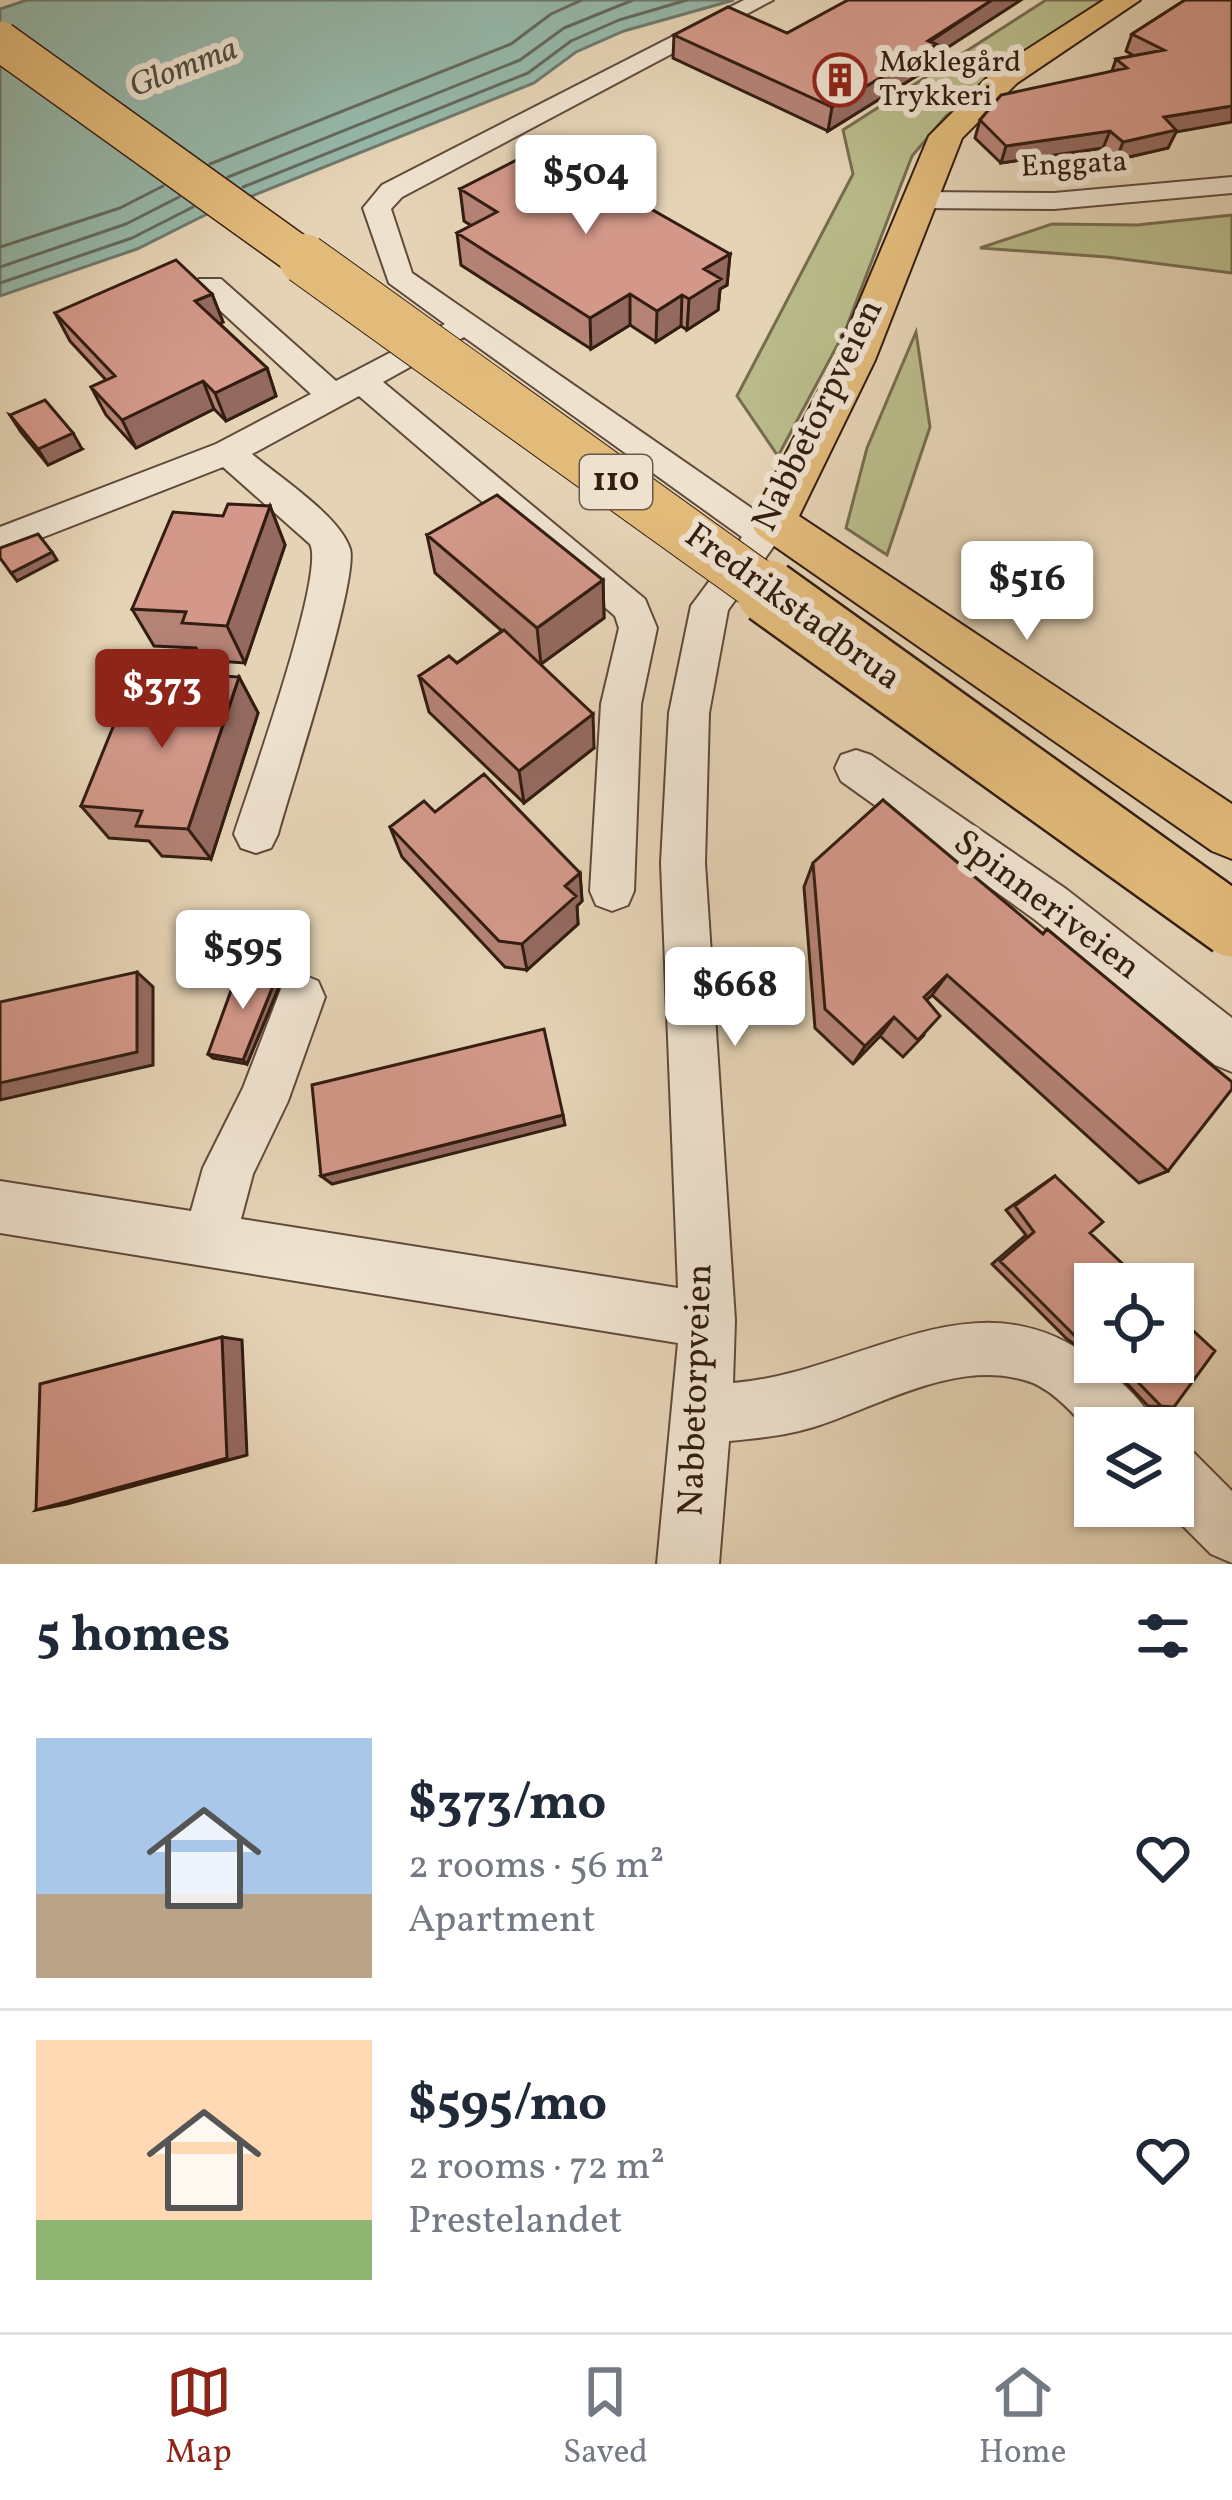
<!DOCTYPE html>
<html lang="en">
<head>
<meta charset="utf-8">
<style>
	:root { --surface:#fff; --page:#f6f6f7; --text:#1f2937; --muted:#747a83; --line:#e0e1e3; --accent:#8f2418 }
	body { margin:0; font-family:Vollkorn,serif; background:var(--page); color:var(--text); height:100vh; display:flex; flex-direction:column; font-size:45px; white-space:nowrap }
	* { box-sizing:border-box; margin:0 }
	p { font-size:39px; color:var(--muted) }
	.icon { flex:none; width:66px; height:66px; fill:none; stroke:currentColor; stroke-width:2; stroke-linecap:round; stroke-linejoin:round }
	.map { position:relative; height:1564px; overflow:hidden }
	.details { display:flex; flex-direction:column; background:var(--surface); flex:1 }
	.details>* { flex:none }
	.tools { position:absolute; left:1074px; top:1263px; display:grid; gap:24px }
	.tools a { display:grid; place-items:center; width:120px; height:120px; border-radius:0px; background:var(--surface); box-shadow:0 3px 9px #0004; font-size:60px }
	.price { position:absolute; translate:-50% -102px; padding:0 27px; border-radius:12px; background:#fff; color:#222; font-size:39px; line-height:78px; filter:drop-shadow(0 3px 6px #0008) }
	.price::after { content:''; position:absolute; left:50%; top:72px; width:36px; height:27px; margin-left:-18px; background:inherit; clip-path:polygon(0 0,100% 0,50% 100%) }
	.price.active { background:var(--accent); color:#fff }
	ul { padding:0; list-style:none }
	li { display:flex; align-items:center; gap:36px; height:300px; padding:0 36px }
	li+li { border-top:3px solid var(--line) }
	li span { display:grid; place-items:center; flex:none; width:336px; height:240px; border-radius:0px; color:#555 }
	li>.icon { margin-inline-start:auto }
	span .icon { width:144px; height:144px; fill:#fffc; stroke-width:1 }
	li b { font-size:51px }
	h2 { display:flex; justify-content:space-between; align-items:center; height:144px; padding:0 36px; font-size:51px }
	.tabs { display:flex; justify-content:space-around; align-items:center; height:168px; border-top:3px solid var(--line); background:var(--surface); font-size:33px; color:var(--muted) }
	.tabs a { display:grid; justify-items:center; gap:6px }
	.tabs .active { color:var(--accent) }
	.map>svg:first-child { display:block }
</style>
</head>
<body>
<div class="map">
<svg width="1232" height="1564" viewBox="0 0 1232 1564">
	<rect width="100%" height="100%" fill="#e5d3b5"/>
	<filter id="stains"><feTurbulence type="fractalNoise" baseFrequency=".00167" numOctaves="4"/><feColorMatrix values="0 0 0 0 .2 0 0 0 0 .09 0 0 0 0 .02 0 0 0 .5 -.17"/></filter>
	<radialGradient id="worn" r=".72"><stop offset=".6" stop-color="#630" stop-opacity="0"/><stop offset="1" stop-color="#630" stop-opacity=".3"/></radialGradient>
	<path fill="#b9bb8a" stroke="#766c4e" stroke-width="3" d="M1046,0h63l-163,116 -34,40 -67,175 -67,125 -41,-60 116,-222 -10,-44z
		M1232,215v58l-125,-16 -127,-9 72,-24 85,1z
		M916,332l14,95 -43,128 -41,-27 21,-80z"/>
	<path fill="#96b8aa" stroke="#6e7a6d" stroke-width="3" d="M27,0h707l-110,31 -48,21 -42,31 -327,131 -70,35 -137,47v-287z"/>
	<g fill="none" stroke-linecap="round" stroke-linejoin="round">
		<path stroke="#646a5e" stroke-width="3" d="M210,164l301,-120 40,-30 31,-14
			M228,177l292,-117 44,-32 69,-28
			M243,187l285,-114 43,-32 48,-21 68,-20
			M0,247l120,-39 43,-22
			M0,267l126,-43 53,-27
			M0,283l132,-45 61,-31"/>
		<g stroke="#604a3a" stroke-width="4">
			<path id="minor" d="M744,0h29l-371,197 -11,12 21,64 348,241 13,-5 13,4 5,9 -63,88 -19,103 -4,150 30,457 -2,63c129,-10 243,-115 362,-22 24,19 48,37 61,67h-61v9c-20,-21 -43,-50 -71,-57 -68,-20 -142,24 -204,45 -30,10 -59,13 -91,16l-10,123h-62l21,-221 -678,-110v-52l191,30 12,-43 40,-80 41,-107 17,-7 17,7 7,16 -37,104 -35,73 -12,45 437,69 -17,-425 8,-150 22,-107 51,-69 -278,-200 -81,45 262,217 12,29 -16,76 -7,187 -6,14 -16,6 -16,-6 -6,-14 11,-187 18,-76 -4,-12 -256,-220 -107,58c27,23 88,62 98,95 9,31 -60,240 -72,285l-7,14 -15,5 -15,-5 -7,-14c14,-44 92,-261 76,-290l-87,-77 -223,87v-27l216,-83 95,-50 -112,-103 -4,-6 4,-6h22l115,102 109,-57 -56,-41 -26,-75 19,-23z
				M1232,177v16l-178,16 -136,-1 -14,-8 14,-8 136,1z
				M856,750l15,5 195,134 166,129v54l-17,-7 -181,-146 -193,-138 -6,-13 6,-13z
				M1173,1445l21,8 38,38v72l-21,-9 -48,-48h10z"/>
		</g>
		<g stroke="#331d11" stroke-width="4">
			<path id="major" d="M1104,0h36l-123,83 -55,55 -87,222 -76,156 433,288v55l-20,-8 -455,-317 -7,-12 85,-162 94,-224 66,-66z"/>
		</g>
		<use href="#minor" fill="#eee2cf" fill-rule="evenodd"/>
		<use href="#major" fill="#e2ba7a" fill-rule="evenodd"/>
		<g stroke="#331d11" stroke-width="42" stroke-linecap="butt">
			<path id="highway-bridge-far2" d="M0,41l308,221"/>
		</g>
		<g stroke="#331d11" stroke-width="52" stroke-linecap="butt">
			<path id="highway-bridge-far1" d="M304,259l468,336"/>
		</g>
		<g stroke="#331d11" stroke-width="68" stroke-linecap="butt">
			<path id="highway-bridge" d="M768,592l464,333"/>
		</g>
		<use href="#highway-bridge-far2" stroke="#e2ba7a" stroke-width="39"/>
		<use href="#highway-bridge-far1" stroke="#e2ba7a" stroke-width="50"/>
		<use href="#highway-bridge" stroke="#e2ba7a" stroke-width="63"/>
	</g>
	<path fill="#b58376" stroke="#331d11" stroke-width="3" d="M1185,0l-9,132 -8,16 -52,12 -13,-12 -102,15 -26,-25 5,-18 132,-49 4,-12 18,-3 -8,-5 6,-17z
		M787,33l146,24 -2,10 -103,64 -155,-73 1,-23z
		M460,189l270,65 -3,31 -7,4 -2,21 -31,20 -6,-4 -25,16 -26,-17 -39,24 -130,-84 -4,-32 15,-7 -8,-5z
		M212,294l11,28 -4,1 48,45 9,28 -50,25 -12,-12 -78,39 -30,-33 -15,-28 15,-7 -36,-39 -15,-28z
		M10,415l72,34 -34,16 -27,-33z
		M270,506l15,39 -40,118 -43,-3 -6,-12 -42,-2 -22,-37 91,-93z
		M427,535l176,45 1,38 -63,46 53,84 -70,55 -95,-91 -10,-36 38,-13 45,-32 -67,-58z
		M239,677l19,36 -47,146 -49,-3 -13,-15 -40,-3 -28,-32 106,-117z
		M883,800l285,371 -29,12 -207,-188 -6,5 -2,35 -21,22 -23,-21 -27,28 -38,-36 -11,-141 9,-24z
		M435,812l145,61 2,28 -5,5 1,18 -51,46 -22,-3 -103,-110 -12,-30z
		M279,971l4,6 -36,87 -34,-6 -5,-4z
		M1055,1176l35,57 5,51v74l-28,-19 -75,-75 34,-29 -20,-25z
		M1101,1362h72l1,45 -26,-1 -32,-34z"/>
	<path fill="#946a60" stroke="#331d11" stroke-width="3" d="M992,0h29l-88,57 -2,10 -103,64 4,-24z
		M1232,106v16l-56,10 -8,16 -52,12 7,-18 41,-25z
		M1110,131l-7,17 -102,15 5,-17z
		M730,254l-3,31 -7,4 -2,21 -31,20 2,-31 15,-30z
		M212,294l11,28 -17,8 -11,-29z
		M630,294v31l-39,24 -1,-31z
		M682,295l-1,31 -25,16 1,-31z
		M267,368l9,28 -50,25 -11,-28z
		M203,381l11,28 -78,39 -14,-28z
		M73,433l9,16 -34,16 -10,-16z
		M270,506l15,39 -40,118 -18,-37z
		M52,552l5,8 -40,21 -6,-8z
		M603,580l1,38 -63,46 -4,-36z
		M239,677l19,36 -47,146 -23,-30z
		M593,714l1,34 -70,55 -5,-32z
		M580,873l2,28 -5,5 1,18 -51,46 -5,-26 43,-58z
		M279,971l4,6 -36,87 -4,-4z
		M137,972l16,15v78l-153,35v-17z
		M947,975l-15,20 -23,21 15,-19z
		M894,1017l-14,19 -27,28 12,-18z
		M563,1115l2,10 -233,59 -11,-8z
		M222,1337l20,3 5,115 -180,49 -31,6z"/>
	<path fill="#d39889" stroke="#331d11" stroke-width="3" d="M848,0h144l-64,41 8,3 -104,63 -158,-72 54,-28 59,26z
		M1185,0h47v106l-68,11 12,13 -53,12 -13,-11 -104,15 -26,-26 21,-25 126,-27 -11,-9 48,-9 -32,-16z
		M542,147l188,107 -26,15 17,10 -32,20 -7,-4 -25,16 -27,-17 -40,24 -133,-85 40,-21 -37,-23z
		M176,260l36,34 -17,7 72,67 -52,25 -12,-12 -81,39 -31,-33 24,-11 -60,-63z
		M45,400l28,33 -35,16 -28,-34z
		M497,495l106,85 -66,48 -110,-93z
		M228,504l42,2 -43,120 -45,-3 4,-11 -54,-3 41,-97 50,4z
		M38,534l14,18 -41,21 -11,-15v-10z
		M504,630l89,84 -74,57 -100,-95 30,-20 8,7z
		M192,674l47,3 -51,152 -52,-3 6,-15 -61,-5 49,-121 57,4z
		M484,774l96,99 -15,13 11,10 -54,48 -23,-3 -109,-114 34,-26 11,11z
		M883,800l160,134 4,-5 185,153v7l-64,82 -221,-196 -23,22 16,19 -22,24 -24,-23 -29,29 -40,-37 -12,-146z
		M240,966l39,5 -36,89 -35,-6z
		M137,972v80l-137,31v-81z
		M544,1029l19,86 -242,61 -9,-91z
		M1055,1176l48,46 -13,11 54,51h-49v66l-18,-12 -77,-77 34,-29 -19,-26z
		M1173,1312l42,39 -41,56 -13,-1 -34,-35 -14,-9h60z
		M222,1337l5,121 -191,52 4,-126z"/>
	<defs>
		<g id="building-ring" transform="scale(2.7)"><circle r="9.5" fill="#eee2cf" stroke="#8f2418" stroke-width="1.5"/><path d="M-4-6H4V6H1V3H-1V6H-4ZM-2.5-4.3h1.7v1.8h-1.7ZM.8-4.3h1.7v1.8H.8ZM-2.5-1h1.7V.8h-1.7ZM.8-1h1.7V.8H.8Z" fill="#8f2418"/></g>
	</defs>
	<g fill-rule="evenodd">
		<use href="#building-ring" x="840" y="80"/>
	</g>
	<g text-anchor="middle" dominant-baseline="central" stroke-width="12" stroke-linejoin="round" paint-order="stroke">
		<g font-size="30" fill="#331d11" stroke="#eee2cf" text-anchor="start">
			<text x="879" y="63">Møklegård<tspan x="879" dy="34">Trykkeri</tspan></text>
		</g>
		<g font-size="30" fill="#331d11" stroke="#eee2cf">
			<text transform="translate(1074 165) rotate(-3)">Enggata</text>
		</g>
		<g font-size="33" font-style="italic" fill="#514c3f" stroke="#eee2cf">
			<text transform="translate(184 69) rotate(-21)">Glomma</text>
		</g>
		<rect fill="#eee2cf" stroke="#6b584a" stroke-width="3" x="580" y="455" width="72" height="54" rx="9"/>
		<g font-size="33" font-weight="bold" fill="#331d11">
			<text x="616" y="482">110</text>
		</g>
		<g font-size="36" fill="#331d11" stroke="#eee2cf">
			<text transform="translate(819 416) rotate(-64)">Nabbetorpveien</text>
			<text transform="translate(792 608) rotate(36)">Fredrikstadbrua</text>
			<text transform="translate(1046 906) rotate(37)">Spinneriveien</text>
			<text transform="translate(697 1390) rotate(-88)">Nabbetorpveien</text>
		</g>
	</g>
	<rect width="100%" height="100%" filter="url(#stains)"/>
	<rect width="100%" height="100%" fill="url(#worn)"/>
</svg>
<div class="tools">
<a><svg class="icon" aria-label="locate" viewBox="0 0 24 24"><circle cx="12" cy="12" r="6"/><path d="M12 2v4M12 18v4M2 12h4M18 12h4"/></svg></a>
<a><svg class="icon" aria-label="layers" viewBox="0 0 24 24"><path d="M12 4l9 5-9 5-9-5zM3 14l9 5 9-5"/></svg></a>
</div>
<b class="price" style="left:586px;top:237px">$504</b>
<b class="price" style="left:1027px;top:643px">$516</b>
<b class="price active" style="left:162px;top:751px">$373</b>
<b class="price" style="left:243px;top:1012px">$595</b>
<b class="price" style="left:735px;top:1049px">$668</b>
</div>
<section class="details">
<h2>5 homes<svg class="icon" aria-label="filters" viewBox="0 0 24 24"><path d="M4 7h16M4 17h16"/><circle cx="9" cy="7" r="2"/><circle cx="15" cy="17" r="2"/></svg></h2>
<ul>
<li><span style="background:linear-gradient(#a9c7e8 65%,#b9a48a 0)"><svg class="icon" aria-label="home" viewBox="0 0 24 24"><path d="M3 11l9-7 9 7M6 9v11h12V9"/></svg></span><div><b>$373/mo</b><p>2 rooms · 56 m²</p><p>Apartment</p></div><svg class="icon" aria-label="heart" viewBox="0 0 24 24"><path d="M12 20l-8-8c-3-5 5-10 8-4 3-6 11-1 8 4z"/></svg></li>
<li><span style="background:linear-gradient(#ffd9b3 75%,#8fb573 0)"><svg class="icon" aria-label="home" viewBox="0 0 24 24"><path d="M3 11l9-7 9 7M6 9v11h12V9"/></svg></span><div><b>$595/mo</b><p>2 rooms · 72 m²</p><p>Prestelandet</p></div><svg class="icon" aria-label="heart" viewBox="0 0 24 24"><path d="M12 20l-8-8c-3-5 5-10 8-4 3-6 11-1 8 4z"/></svg></li>
</ul>
</section>
<nav class="tabs">
<a class="active"><svg class="icon" aria-label="map" viewBox="0 0 24 24"><path d="M3 6l6-2 6 2 6-2v14l-6 2-6-2-6 2zM9 4v14M15 6v14"/></svg>Map</a>
<a><svg class="icon" aria-label="saved" viewBox="0 0 24 24"><path d="M7 4h10v16l-5-4-5 4z"/></svg>Saved</a>
<a><svg class="icon" aria-label="home" viewBox="0 0 24 24"><path d="M3 11l9-7 9 7M6 9v11h12V9"/></svg>Home</a>
</nav>
</body>
</html>
